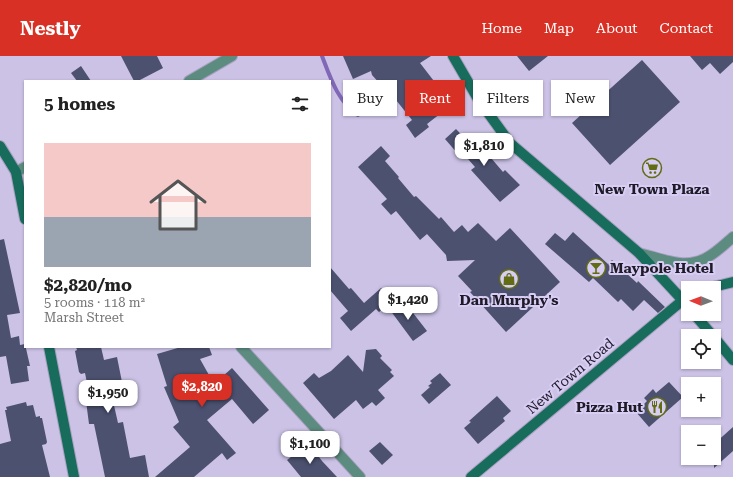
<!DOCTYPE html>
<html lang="en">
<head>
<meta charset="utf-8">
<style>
	:root { --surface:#fff; --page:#f2f2f2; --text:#222; --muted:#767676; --accent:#d93025 }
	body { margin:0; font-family:"Roboto Serif",serif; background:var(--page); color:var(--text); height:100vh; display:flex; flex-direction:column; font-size:15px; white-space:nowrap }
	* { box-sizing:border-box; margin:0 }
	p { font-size:13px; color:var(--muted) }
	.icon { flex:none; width:22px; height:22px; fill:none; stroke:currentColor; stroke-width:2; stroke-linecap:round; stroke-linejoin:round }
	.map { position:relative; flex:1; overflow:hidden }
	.sheet { position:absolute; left:24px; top:24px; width:307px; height:268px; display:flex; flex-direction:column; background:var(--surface); border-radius:0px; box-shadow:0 1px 3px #0004 }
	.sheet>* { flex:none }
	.top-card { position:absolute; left:343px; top:24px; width:330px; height:36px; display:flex; gap:8px }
	.needle { width:26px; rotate:271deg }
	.buttons { position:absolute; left:681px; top:225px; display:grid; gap:8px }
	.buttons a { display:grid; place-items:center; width:40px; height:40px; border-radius:0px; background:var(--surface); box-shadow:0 1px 3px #0004; font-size:20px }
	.price { position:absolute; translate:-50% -34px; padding:0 9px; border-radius:8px; background:#fff; color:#222; font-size:13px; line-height:26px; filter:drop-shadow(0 1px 2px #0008) }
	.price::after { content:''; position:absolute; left:50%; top:24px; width:12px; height:9px; margin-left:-6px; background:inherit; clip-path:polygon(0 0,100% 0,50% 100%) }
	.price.selected { background:var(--accent); color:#fff }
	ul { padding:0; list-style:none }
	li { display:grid; align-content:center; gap:8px; height:212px; padding:0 20px }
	li span { display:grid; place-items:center; height:124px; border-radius:0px; color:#555 }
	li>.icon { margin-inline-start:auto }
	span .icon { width:72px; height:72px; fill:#fffc; stroke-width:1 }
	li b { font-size:17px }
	h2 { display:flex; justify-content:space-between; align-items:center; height:48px; padding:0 20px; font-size:17px }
	.chip { padding:0 14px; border-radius:0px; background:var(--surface); box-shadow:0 1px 3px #0004; font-size:14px; line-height:36px }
	.chip.selected { background:var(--accent); color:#fff }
	header { display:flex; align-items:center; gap:24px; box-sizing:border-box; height:56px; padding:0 20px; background:var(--accent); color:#fff }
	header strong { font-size:19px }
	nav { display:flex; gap:22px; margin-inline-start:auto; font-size:14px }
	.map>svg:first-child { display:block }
</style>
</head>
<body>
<header>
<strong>Nestly</strong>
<nav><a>Home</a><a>Map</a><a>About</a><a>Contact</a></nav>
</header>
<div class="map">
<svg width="733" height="421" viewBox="0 0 733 421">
	<rect width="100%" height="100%" fill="#cbc2e6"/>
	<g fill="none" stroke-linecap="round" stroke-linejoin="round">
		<path stroke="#8068b7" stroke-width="4" d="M322,0c8,21 16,46 36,59"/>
	</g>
	<path fill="#4c5170" d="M121,0h36l6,12 -25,13h-4z
		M343,0h88l-11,7 17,22 -7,5 15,20 -18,14 2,3 -14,11 -9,-13 6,-5 -20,-25 -1,1 -19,-21 -1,-4 -18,8z
		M517,0h31l-19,15z
		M690,0h43v6l-13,12 -10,-11 -8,7z
		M642,4l38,42 -70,63 -38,-42z
		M81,10l10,15h-14l-6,-8z
		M456,73l19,20 5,-4 23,27 2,-2 15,15 -20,17 -29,-32 4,-3 -14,-16 -3,3 -13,-15z
		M381,90l9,10 -5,5 14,16 -1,1 16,19 2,-1 23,23 2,-2 13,15 8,-7 6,7 10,-9 18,18 14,-13 50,54 -54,50 -36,-40 2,-1 -14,-15 17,-16 -28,1 -1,-6 -19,-21 -7,6 -24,-29 -5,4 -10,-11 6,-5 -29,-32z
		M573,176l35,32 4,-4 25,23 1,-2 27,26 -7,6 -14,-13 -11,11 -12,-12 -3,3 -25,-24 -4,4 -44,-38 10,-11 10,8z
		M4,183l16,74 -13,2 4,23 8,-2 1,9 5,-1 5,22h-3l2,15 -18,3 -5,-28 -6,1v-117z
		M330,211l19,22 2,-1 13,15 17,-15 11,13 -13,11 -3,-3 -25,22 -11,-13 8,-7 -18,-21z
		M403,244l24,31 -14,10 -23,-31z
		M76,291h25l3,13 13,-3 6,30 -9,2 2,12h-3l5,22 5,-1 7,36 15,-3 4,22h-44l-11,-53h-5l-3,-23v-2l4,-1 -5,-25 -4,1 -2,-2 -4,-21 2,-1z
		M181,291h28l3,8 -12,4 14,25 18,-16 37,42 -16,14 -21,-25 -25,21 29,33 -9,7 -5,-7 -28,24h-39l35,-30 -17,-20 6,-5 -15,-35 3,-1 -10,-32z
		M376,293l6,7 -2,2 12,12 -2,2 4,4 -16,14 7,8 -9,8 -4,-4 -9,7 -7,-9 -22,19 -31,-36 11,-10 5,5 12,-7 17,-16 15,17 3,-22z
		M440,317l11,12 -22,19 -8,-9 9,-8 -2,-1 4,-3 -2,-2z
		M669,326l14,15 -34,30 -13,-15 11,-11 -3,-3 9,-9 3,4z
		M497,340l14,15 -8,7 2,3 -27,23 -14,-16 7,-6 -2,-1z
		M26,346l1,4 6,-1 3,12 4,-1v2h2l5,24 -1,2 -4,1 8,32h-50v-33l11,-3 -6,-31h2l-1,-3z
		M733,371v24l-19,17v-24z
		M380,386l13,13 -11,10 -13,-14z
		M310,389l12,16 15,16h-36l-14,-17 8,-6 2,2z"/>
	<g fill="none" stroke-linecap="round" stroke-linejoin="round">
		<g stroke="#a8a0c0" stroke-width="12">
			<path id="street" d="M189,25l43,-25
				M16,116l9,-5
				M639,197c21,5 46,17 67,5 10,-5 19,-14 27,-21
				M241,291l119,130"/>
		</g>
		<g stroke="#a8a0c0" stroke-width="12">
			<path id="secondary" d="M453,0l25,43 32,44 129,110 49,53
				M0,90l16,26 9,47
				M709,232l24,-6
				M694,258l19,22
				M714,281l19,23
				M49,291l25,130
				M471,421l212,-177 5,-3"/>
		</g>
		<use href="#street" stroke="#5c8b7f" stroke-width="10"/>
		<use href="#secondary" stroke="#186c5c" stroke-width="10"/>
	</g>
	<defs>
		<g id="supermarket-ring" transform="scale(1)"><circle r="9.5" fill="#d8cef4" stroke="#616c13" stroke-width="1.5"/><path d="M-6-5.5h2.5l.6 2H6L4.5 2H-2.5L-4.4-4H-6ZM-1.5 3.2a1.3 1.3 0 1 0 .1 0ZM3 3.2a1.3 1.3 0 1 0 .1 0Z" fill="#616c13"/></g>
		<g id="bar-ring" transform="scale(1)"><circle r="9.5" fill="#d8cef4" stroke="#616c13" stroke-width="1.5"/><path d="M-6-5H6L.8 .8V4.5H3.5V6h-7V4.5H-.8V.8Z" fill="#616c13"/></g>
		<g id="shop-ring" transform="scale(1)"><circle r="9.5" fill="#d8cef4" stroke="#616c13" stroke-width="1.5"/><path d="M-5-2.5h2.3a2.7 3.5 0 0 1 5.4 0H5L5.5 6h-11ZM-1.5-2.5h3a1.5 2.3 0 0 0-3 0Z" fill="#616c13"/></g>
		<g id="restaurant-ring" transform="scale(1)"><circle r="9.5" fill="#d8cef4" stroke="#616c13" stroke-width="1.5"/><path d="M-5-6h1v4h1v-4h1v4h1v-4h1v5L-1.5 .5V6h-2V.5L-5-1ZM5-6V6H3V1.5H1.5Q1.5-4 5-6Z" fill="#616c13"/></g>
	</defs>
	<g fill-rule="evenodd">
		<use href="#supermarket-ring" x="652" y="112"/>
		<use href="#bar-ring" x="596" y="212"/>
		<use href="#shop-ring" x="509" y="223"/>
		<use href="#restaurant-ring" x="657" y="351"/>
	</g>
	<g text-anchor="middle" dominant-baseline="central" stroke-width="4" stroke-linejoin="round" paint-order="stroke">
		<g font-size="14" font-weight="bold" fill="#1e1a27" stroke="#d8cef4">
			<text x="652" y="133">New Town Plaza</text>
			<text x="610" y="212" text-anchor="start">Maypole Hotel</text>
			<text x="509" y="244">Dan Murphy's</text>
			<text x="643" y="351" text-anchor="end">Pizza Hut</text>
		</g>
		<g font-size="14" fill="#1e1a27" stroke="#d8cef4">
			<text transform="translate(570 320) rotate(-40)">New Town Road</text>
		</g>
	</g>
</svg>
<div class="buttons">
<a><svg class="needle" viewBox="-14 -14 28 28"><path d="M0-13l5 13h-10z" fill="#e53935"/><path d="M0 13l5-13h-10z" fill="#767676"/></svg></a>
<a><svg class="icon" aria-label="locate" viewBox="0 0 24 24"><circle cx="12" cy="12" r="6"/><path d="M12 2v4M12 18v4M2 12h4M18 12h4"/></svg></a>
<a>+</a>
<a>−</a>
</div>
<b class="price" style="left:484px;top:111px">$1,810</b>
<b class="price" style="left:408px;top:265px">$1,420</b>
<b class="price selected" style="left:202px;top:352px">$2,820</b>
<b class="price" style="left:108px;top:358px">$1,950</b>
<b class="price" style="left:310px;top:409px">$1,100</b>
<div class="top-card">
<a class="chip">Buy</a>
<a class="chip selected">Rent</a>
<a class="chip">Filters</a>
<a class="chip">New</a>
</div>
<section class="sheet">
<h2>5 homes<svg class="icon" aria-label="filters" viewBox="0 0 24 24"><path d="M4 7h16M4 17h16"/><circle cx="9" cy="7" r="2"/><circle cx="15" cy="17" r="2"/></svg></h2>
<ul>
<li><span style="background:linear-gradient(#f6c9c9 60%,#9aa5b1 0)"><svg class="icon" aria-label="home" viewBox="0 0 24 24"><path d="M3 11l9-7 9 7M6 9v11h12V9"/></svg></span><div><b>$2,820/mo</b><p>5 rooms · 118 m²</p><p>Marsh Street</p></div></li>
</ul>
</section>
</div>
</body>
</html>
